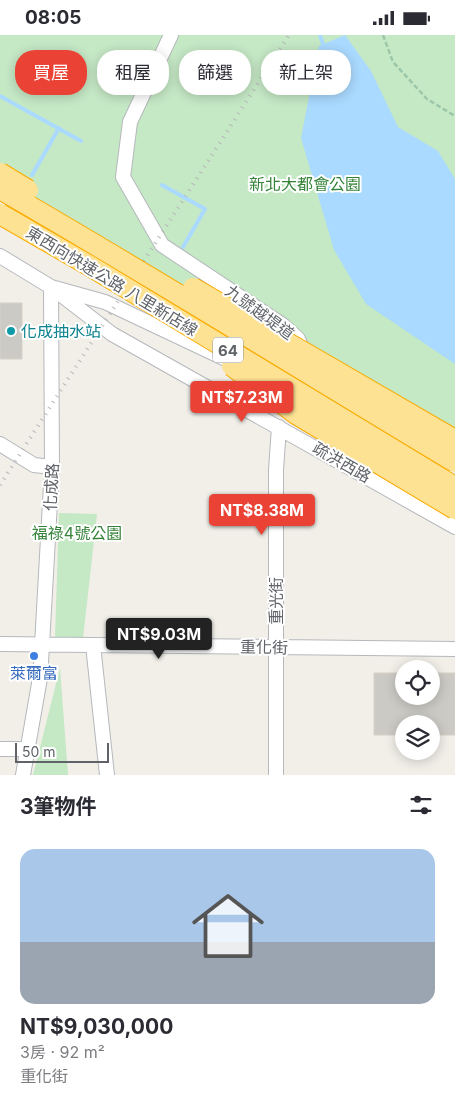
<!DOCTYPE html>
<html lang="zh-TW">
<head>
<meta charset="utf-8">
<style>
	:root { --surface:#fff; --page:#f2f2f3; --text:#2b2b33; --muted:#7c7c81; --accent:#ea4335 }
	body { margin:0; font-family:Inter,"Noto Sans TC",sans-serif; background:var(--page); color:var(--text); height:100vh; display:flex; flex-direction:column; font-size:19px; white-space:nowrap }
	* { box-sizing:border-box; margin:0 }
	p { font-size:16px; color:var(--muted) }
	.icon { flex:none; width:28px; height:28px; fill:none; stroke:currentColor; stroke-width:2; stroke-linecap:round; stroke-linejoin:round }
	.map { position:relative; height:740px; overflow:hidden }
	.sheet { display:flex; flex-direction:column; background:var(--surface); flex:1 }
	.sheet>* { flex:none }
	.top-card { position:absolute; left:15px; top:15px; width:425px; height:45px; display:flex; gap:10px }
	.fabs { position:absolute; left:395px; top:625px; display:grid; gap:10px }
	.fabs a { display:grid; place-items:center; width:45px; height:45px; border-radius:50%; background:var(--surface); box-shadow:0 2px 12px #0003; font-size:25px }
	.scale { position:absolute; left:15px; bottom:12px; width:94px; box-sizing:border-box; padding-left:5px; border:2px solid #5f6368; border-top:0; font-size:14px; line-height:18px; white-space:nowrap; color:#5f6368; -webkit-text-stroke:4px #fff; paint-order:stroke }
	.price { position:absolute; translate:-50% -42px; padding:0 11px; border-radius:5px; background:var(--accent); color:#fff; font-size:16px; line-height:32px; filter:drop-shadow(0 1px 2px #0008) }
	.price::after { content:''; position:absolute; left:50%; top:30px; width:15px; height:11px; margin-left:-8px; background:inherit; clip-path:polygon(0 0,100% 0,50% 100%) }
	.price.active { background:#222; color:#fff }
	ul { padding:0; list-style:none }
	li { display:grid; align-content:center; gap:10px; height:265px; padding:0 20px }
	li span { display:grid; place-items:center; height:155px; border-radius:15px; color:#555 }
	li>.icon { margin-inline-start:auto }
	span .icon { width:90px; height:90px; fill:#fffc; stroke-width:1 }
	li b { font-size:21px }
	h2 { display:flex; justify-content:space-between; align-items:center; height:60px; padding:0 20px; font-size:21px }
	.chip { padding:0 18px; border-radius:20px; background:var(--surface); box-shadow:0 2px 12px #0003; font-size:18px; line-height:45px }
	.chip.active { background:var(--accent); color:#fff }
	.status { display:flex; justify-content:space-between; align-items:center; height:35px; padding:0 25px; background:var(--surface); direction:ltr }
	.status svg { height:14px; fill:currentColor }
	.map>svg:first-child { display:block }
</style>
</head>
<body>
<div class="status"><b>08:05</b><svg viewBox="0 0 49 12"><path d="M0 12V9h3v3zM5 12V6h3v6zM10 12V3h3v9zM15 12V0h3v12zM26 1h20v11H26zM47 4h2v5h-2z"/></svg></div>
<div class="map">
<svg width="455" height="740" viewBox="0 0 455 740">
	<rect width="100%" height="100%" fill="#f1efe8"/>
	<path fill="#c5e8c5" d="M0,0h455v407l-455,-262z
		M59,478l38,1 -14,124h-28z
		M60,633l8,107h-35z"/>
	<path fill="#aadaff" d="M345,0l26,36 27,56 40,24 17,28v185l-89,-60 -32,-54 -33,-112 18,-92z"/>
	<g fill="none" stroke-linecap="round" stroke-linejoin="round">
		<path stroke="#aadaff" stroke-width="4" d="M320,0l5,15
			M0,61l81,45
			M32,140l27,-47
			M162,150l43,24 -22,38"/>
	</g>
	<path fill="#cccac5" stroke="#d6d1c6" d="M0,268h22v56h-22z
		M374,638h30v23h27v-23h24v62h-24v-11h-27v11h-30z"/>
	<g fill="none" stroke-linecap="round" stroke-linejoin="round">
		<g stroke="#b5b8bc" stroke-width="16">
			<path id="minor" d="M171,0l-41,87 -7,55 39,68 122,81 14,13 4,9 -1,9 -9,18 -15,8 -2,-1
				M0,221l51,31 61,47 343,193
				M51,252l54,15 127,60
				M0,409l34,21 18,2
				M0,609l455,5
				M93,610l14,130
				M0,714h28
				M23,740l17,-97 2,-33 10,-178 -1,-180
				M276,740v-305l3,-43"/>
		</g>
		<path stroke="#9cc7a9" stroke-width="2.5" stroke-dasharray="5 2.5" stroke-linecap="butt" d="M383,0l10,27 34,37 28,17"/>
		<use href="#minor" stroke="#fff" stroke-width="14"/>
		<path stroke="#b6b7b8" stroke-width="4" stroke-dasharray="1 6" stroke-linecap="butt" d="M0,450l289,-450"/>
		<g stroke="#f9ab00" stroke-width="22" stroke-linecap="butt">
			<path id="highway-bridge" d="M0,138l28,17
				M0,154c153,88 303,182 455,273
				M0,179l90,52 365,221
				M193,253l262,152
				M232,331l64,48 159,95"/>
		</g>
		<use href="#highway-bridge" stroke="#fde293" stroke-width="20"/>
	</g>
	<circle fill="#0f9aa8" stroke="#fff" stroke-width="2" cx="11" cy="296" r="5"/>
	<circle fill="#3f7fe0" stroke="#fff" stroke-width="2" cx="34" cy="621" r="5"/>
	<g text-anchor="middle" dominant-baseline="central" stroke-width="4" stroke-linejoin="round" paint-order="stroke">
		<rect fill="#fff" stroke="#8f9295" stroke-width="1" x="213" y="302.5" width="30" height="25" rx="4"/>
		<g font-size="15" font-weight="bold" fill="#5f6368">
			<text x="228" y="315">64</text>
		</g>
		<g font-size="16" fill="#348238" stroke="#fff">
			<text x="305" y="149">新北大都會公園</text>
			<text x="77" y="498">福祿4號公園</text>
		</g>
		<g font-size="16" fill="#5f6368" stroke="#fff">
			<text transform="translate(112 246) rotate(31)">東西向快速公路 八里新店線</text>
			<text transform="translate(260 277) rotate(36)">九號越堤道</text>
			<text transform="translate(342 427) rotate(30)">疏洪西路</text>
			<text transform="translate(51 452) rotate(-87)">化成路</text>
			<text transform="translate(276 566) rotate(-90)">重光街</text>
			<text transform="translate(264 612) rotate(1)">重化街</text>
		</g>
		<g font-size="16" fill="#0d838f" stroke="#fff" text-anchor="start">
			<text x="21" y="296">化成抽水站</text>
		</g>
		<g font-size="16" fill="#366cbe" stroke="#fff">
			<text x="34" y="638">萊爾富</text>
		</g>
	</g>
</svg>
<div class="fabs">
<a><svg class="icon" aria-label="locate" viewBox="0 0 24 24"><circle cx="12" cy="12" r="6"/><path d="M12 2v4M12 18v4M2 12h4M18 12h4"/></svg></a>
<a><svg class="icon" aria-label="layers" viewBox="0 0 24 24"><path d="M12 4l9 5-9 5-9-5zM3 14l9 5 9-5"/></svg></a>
</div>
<div class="scale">50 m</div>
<b class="price" style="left:242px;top:388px">NT$7.23M</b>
<b class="price" style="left:262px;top:501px">NT$8.38M</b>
<b class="price active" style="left:159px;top:625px">NT$9.03M</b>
<div class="top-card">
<a class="chip active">買屋</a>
<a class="chip">租屋</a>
<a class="chip">篩選</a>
<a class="chip">新上架</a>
</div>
</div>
<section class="sheet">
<h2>3筆物件<svg class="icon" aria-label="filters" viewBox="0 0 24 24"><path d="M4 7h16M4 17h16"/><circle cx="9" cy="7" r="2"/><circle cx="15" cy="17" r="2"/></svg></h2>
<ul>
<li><span style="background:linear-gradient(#a9c7e8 60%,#9aa5b1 0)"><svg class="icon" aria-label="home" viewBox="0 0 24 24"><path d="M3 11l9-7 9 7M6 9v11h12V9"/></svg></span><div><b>NT$9,030,000</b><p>3房 · 92 m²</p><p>重化街</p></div></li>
</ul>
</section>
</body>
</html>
